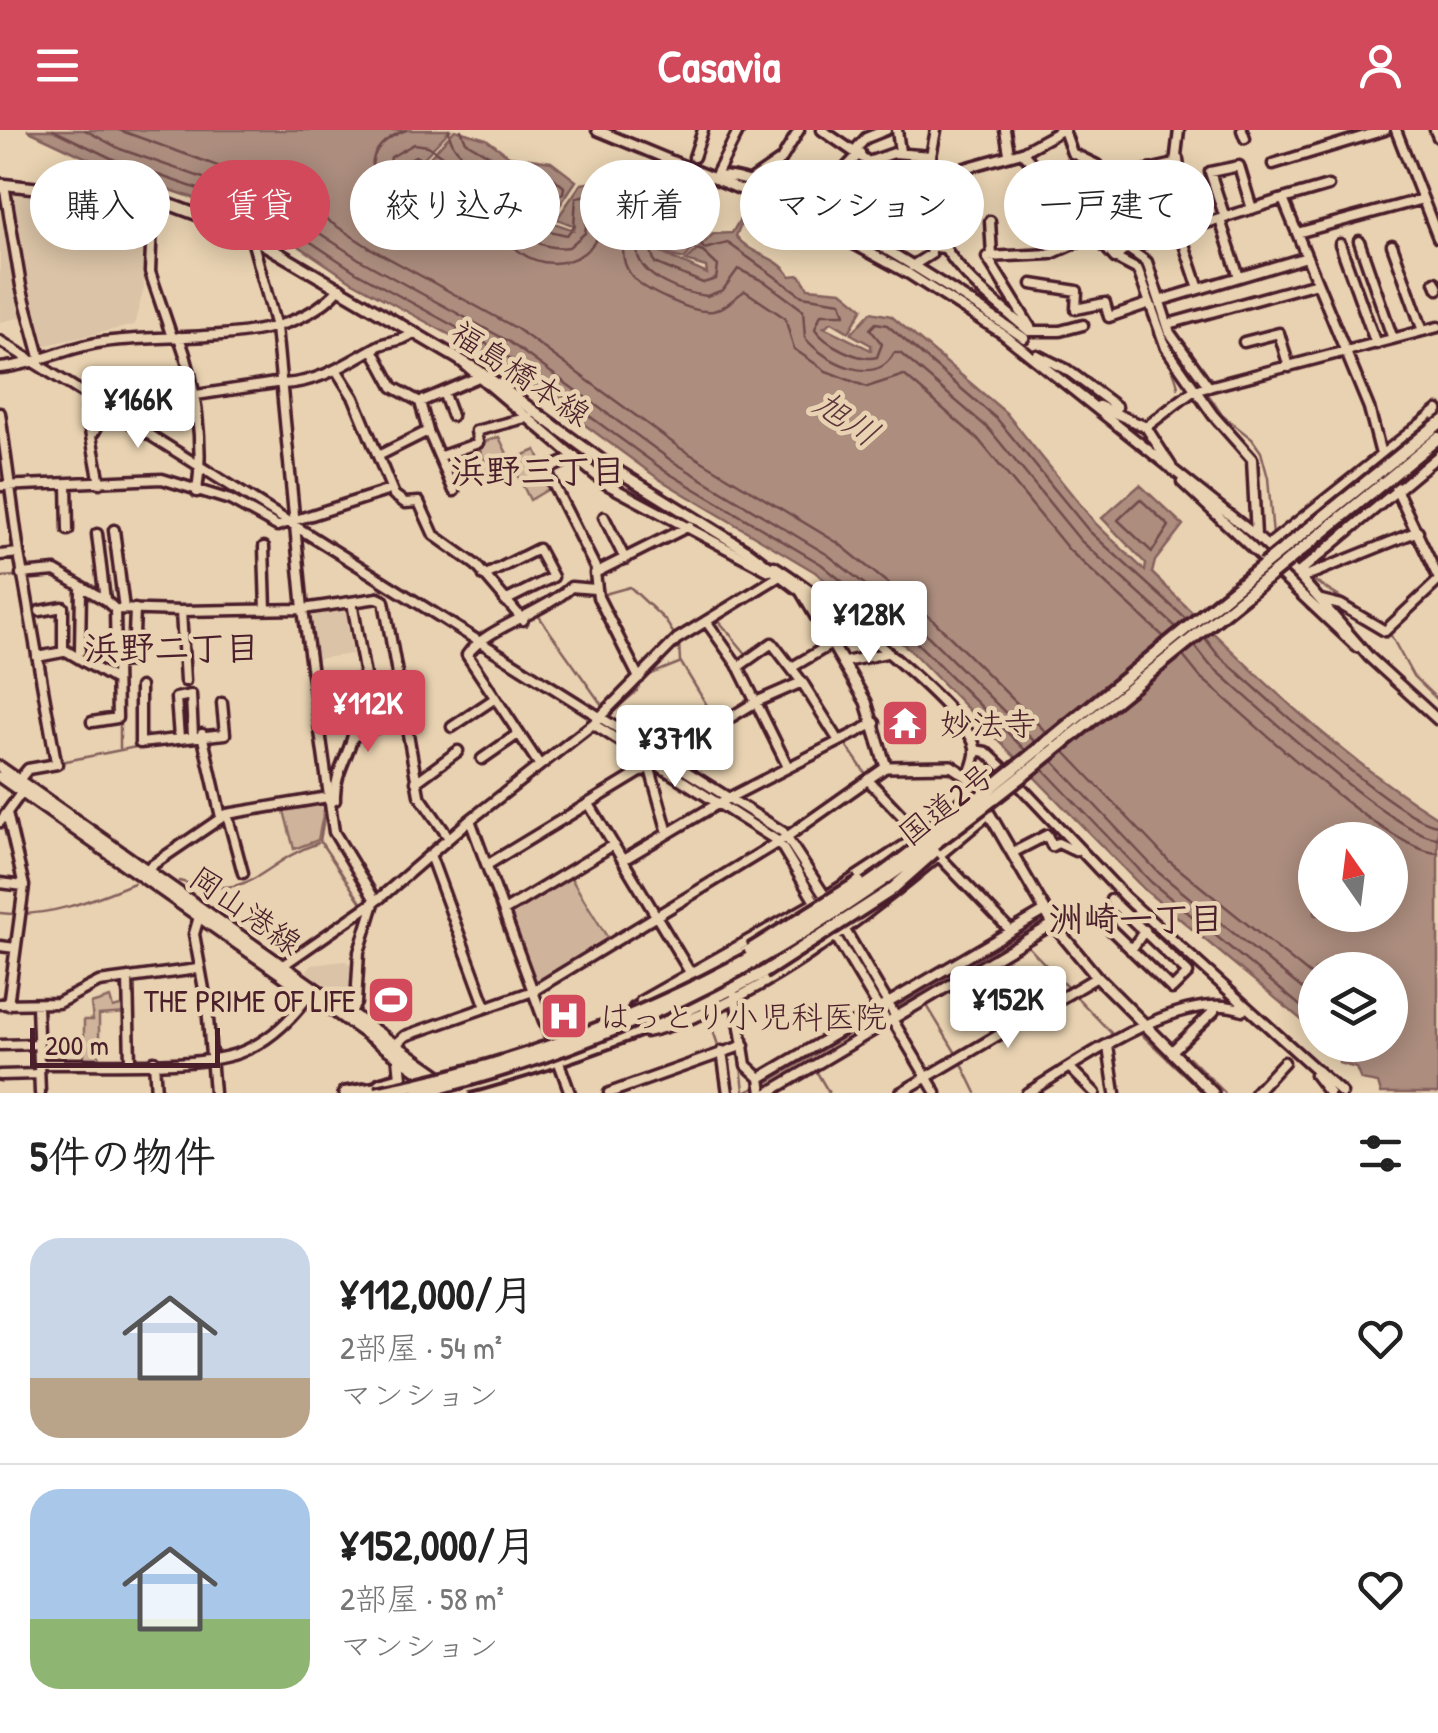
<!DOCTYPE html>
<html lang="ja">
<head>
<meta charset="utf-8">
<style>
	:root { --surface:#fff; --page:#f6f6f6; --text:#222; --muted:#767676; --line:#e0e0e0; --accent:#d1495b }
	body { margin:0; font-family:"Patrick Hand","Klee One",sans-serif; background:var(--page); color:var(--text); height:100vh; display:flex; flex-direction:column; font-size:38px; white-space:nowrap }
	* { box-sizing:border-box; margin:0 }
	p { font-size:32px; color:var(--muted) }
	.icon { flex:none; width:55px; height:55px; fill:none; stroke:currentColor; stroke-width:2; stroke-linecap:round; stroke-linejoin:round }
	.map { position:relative; height:963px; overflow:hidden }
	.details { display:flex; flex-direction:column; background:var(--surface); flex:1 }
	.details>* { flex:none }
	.hud { position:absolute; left:30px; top:30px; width:1380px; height:90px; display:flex; gap:20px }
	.needle { width:65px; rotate:346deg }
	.fabs { position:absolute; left:1298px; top:692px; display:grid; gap:20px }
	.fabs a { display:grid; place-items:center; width:110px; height:110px; border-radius:50%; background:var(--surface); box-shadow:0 5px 25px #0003; font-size:50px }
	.scale { position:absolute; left:30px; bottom:25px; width:190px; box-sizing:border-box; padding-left:10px; border:5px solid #4a1f2b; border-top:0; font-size:28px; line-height:35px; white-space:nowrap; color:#4a1f2b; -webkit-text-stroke:8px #e8d2b1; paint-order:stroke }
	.price { position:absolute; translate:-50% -85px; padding:0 22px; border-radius:10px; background:#fff; color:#222; font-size:32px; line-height:65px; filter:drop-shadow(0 2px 5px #0008) }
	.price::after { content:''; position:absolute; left:50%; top:60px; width:30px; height:22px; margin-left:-15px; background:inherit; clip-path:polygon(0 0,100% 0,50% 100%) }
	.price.active { background:var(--accent); color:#fff }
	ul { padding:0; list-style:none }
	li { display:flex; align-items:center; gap:30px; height:250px; padding:0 30px }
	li+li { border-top:2px solid var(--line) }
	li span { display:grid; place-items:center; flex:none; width:280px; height:200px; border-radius:30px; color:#555 }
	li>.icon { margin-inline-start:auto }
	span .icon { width:120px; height:120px; fill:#fffc; stroke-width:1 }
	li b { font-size:42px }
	h2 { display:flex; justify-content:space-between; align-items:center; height:120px; padding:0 30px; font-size:42px }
	.tag { padding:0 35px; border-radius:45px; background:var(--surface); box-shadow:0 5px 25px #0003; font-size:35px; line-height:90px }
	.tag.active { background:var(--accent); color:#fff }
	header { display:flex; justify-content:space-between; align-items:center; height:130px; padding:0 30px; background:var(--accent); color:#fff; font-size:45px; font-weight:800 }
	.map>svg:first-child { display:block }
</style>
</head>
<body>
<header><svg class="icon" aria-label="menu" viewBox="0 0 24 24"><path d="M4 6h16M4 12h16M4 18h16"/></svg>Casavia<svg class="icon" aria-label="person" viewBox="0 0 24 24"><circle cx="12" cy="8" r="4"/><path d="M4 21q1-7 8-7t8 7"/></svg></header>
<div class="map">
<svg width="1438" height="963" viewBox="0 0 1438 963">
	<rect width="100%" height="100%" fill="#e8d2b1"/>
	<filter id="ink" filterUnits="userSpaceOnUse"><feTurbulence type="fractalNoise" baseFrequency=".01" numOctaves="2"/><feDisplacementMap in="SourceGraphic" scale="20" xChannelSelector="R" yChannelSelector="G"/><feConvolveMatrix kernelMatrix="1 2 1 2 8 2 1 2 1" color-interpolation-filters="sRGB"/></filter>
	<g filter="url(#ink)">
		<path fill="#dac3a6" d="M0,61l145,11 -1,86 -10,37 -88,20 -10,-31 -36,8z
			M345,475l7,49 -38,5 -8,-47z
			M345,831l10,7 -5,34 -43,-30 4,-7z"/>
		<path fill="#cfb49b" stroke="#8c6a63" stroke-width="2.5" d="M499,307l14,29 -1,-6 24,-10 16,37 -22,13 -16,-32 -24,8 -12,-32z
			M326,670l-8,40 -24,9 -11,-42z
			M569,745l40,65 -73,44 -28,-69z
			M121,859h5l1,24 -28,2v45l-15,-1v-39h9l-2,-16 19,-6 3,10 11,-3z"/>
		<path fill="#ac8d7e" stroke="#85615d" stroke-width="2.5" fill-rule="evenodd" d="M27,0h423l-34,36 -25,-2 44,18 3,-5 -19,-8 36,-39 31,9 23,17 42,6 25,19 -24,36 -21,-6 -1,4 44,15 1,-4 -18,-7 24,-35c42,-8 54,14 89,26 15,5 30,9 37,23l-23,26 -25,-7 48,22 -1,-7 -20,-6 27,-27 19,-1 16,-27 -12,30c16,21 40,18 54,40l10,-1 8,13 34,3 21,17 -14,24 -17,-10 -8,5 47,23v-5l-20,-11 20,-22 20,4 115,97 90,111 49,47 1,-7 -44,-46 38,-33 43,40 -28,36 -3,12c89,87 177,177 286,245v275h-57l-3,-10 -17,-3 -5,-12 -17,-5 1,-10 -9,-8h59v-75h-75v61l-170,-141 -237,-242 -93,-76 -156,-93 -163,-119 -145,-79 -88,-59 -153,-53zM1315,710h75v75h-75z"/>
		<path fill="#e8d2b1" d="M1197,479l19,20 -184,150 -19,-20z"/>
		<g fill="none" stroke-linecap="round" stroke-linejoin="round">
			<path stroke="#714b4c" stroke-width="2.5" d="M53,0l62,30 152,53 89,59 145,80 164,119 156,93 94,77 110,109
				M85,0l35,19 152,53 90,59 146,80 164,120 156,94 95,76 112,111
				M119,0l159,58 92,60 146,80 164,120 158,95 95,77 114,113
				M406,0c-96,36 40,144 69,54l5,-2 25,13c-2,10 -5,21 -2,32 12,45 86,52 100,-4h13l11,7c-13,39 8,55 41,69 14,6 29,14 45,12 14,-3 21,-14 32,-20l40,27 9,31 32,22 41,16 37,-12 74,64 91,111 95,87
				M449,0c2,37 59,43 85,56l-18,27c2,26 30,37 53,34l16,-14 4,-26c20,-7 44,6 60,18l-12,27c5,27 45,41 70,44l16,-6 15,-21 27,13 38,28 2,28c20,24 71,50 89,15h6l89,76 91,111 96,87
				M461,0l5,12 40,23 43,9 15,13 -1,6 -32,16 -2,11 7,8 31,7 7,-9 2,-28 22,-7 36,9 60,32 10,17 24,-6 74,53 39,6 4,12h-24l-6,15c10,15 44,33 62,28l5,-13 -12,-15 6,-6 11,2 111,95 91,111 97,88
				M414,14l14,2 28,20 3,20 -13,15 -19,2 -36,-20 -3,-11 3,-15z
				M415,26l29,14 3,10 -5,9 -10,2 -29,-13 -1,-14z
				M663,109l40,13 15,14 -2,13 -13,4 -48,-20 -5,-15z
				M1140,369l29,27 -17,26 -34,-32z
				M1205,508l13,17c39,33 178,166 220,170
				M1195,516l14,18c40,34 185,172 229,174
				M1183,526l17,21c45,37 187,174 238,176
				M1065,622l104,109 146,118
				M1053,631l106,112 156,126
				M1043,639l108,113 164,136"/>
			<path stroke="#85615d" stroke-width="2.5" d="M758,51l18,-13
				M1107,125l18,12
				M1139,153l6,19
				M1147,179c6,19 32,68 31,79
				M1350,225l88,-23
				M31,235l56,36
				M287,256l12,130
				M1206,261l16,24 30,24 9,13 7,26 5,58
				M1208,262l138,-36
				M94,275l103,65
				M1378,296l7,18
				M8,310l1,10
				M204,344l73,48
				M139,346l32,2
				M1405,363l25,58
				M417,377l13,28 40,30 46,53
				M303,393l50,-17
				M300,407l152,92
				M0,447l18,-1
				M59,448l18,13
				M1311,449l73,46
				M572,453l17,2
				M84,464l20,10
				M601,465l29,-8 35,33 14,22 1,19 37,61
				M356,467l30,-8
				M538,485l71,100
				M1389,502l24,44 25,24
				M689,506l29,-16 35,42 19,-14
				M779,517l87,127
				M509,535l214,134
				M318,543l20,7 11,22
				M604,589l33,-28 7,-14 35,-14
				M120,618v-27
				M61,632l80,-16
				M729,673l52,34
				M326,676l-6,35 42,63
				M805,743l13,21
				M179,751c79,21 77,-16 139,-38
				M0,783c45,6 93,-13 134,-30
				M844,808l37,63
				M920,864l37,61
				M888,882l129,-77 99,103
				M708,886l11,32 18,-5
				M1138,901l66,62
				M739,921l5,39
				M1189,927l36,36
				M961,932l15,31
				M815,939l14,24
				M44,946l2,17
				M634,950l85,-32
				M765,954l113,-67
				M744,963l13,-6"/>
			<g stroke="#4a1f2b" stroke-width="15">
				<path id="minor" d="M597,0l198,82 114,62 94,60 253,202 41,38 73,84
					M822,0l73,50 13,4 114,-32 40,-22
					M897,0l3,22
					M1005,0l4,23
					M1064,0l8,23 25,12 8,29 24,34 -2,20 20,14 23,71 39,54
					M1242,0l3,8
					M1396,0l42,108
					M1435,0l3,7
					M855,20l11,-12 20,-8
					M1022,22l93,106 23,12 28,78 47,67 39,44 4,77
					M694,27l9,-27
					M871,31l23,-8 37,3
					M1273,34l112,-34
					M840,44l20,-21
					M1131,44l44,-10 4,-34
					M715,47c50,-12 261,127 309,161
					M715,47l24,-47
					M934,48l-3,-22 5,-26
					M749,52l32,-22 18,-30
					M918,52c21,79 52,99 111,149
					M4,54l17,102 19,71
					M153,67l-3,75 22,65
					M1283,69l45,-13
					M886,73l43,43 15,2
					M1114,78l45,-19 20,-20 -1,-10
					M812,80l12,-24
					M1225,88l-15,-46 29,-6 13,43
					M1220,90l19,57
					M990,91l2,35
					M1129,98l28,-14 8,23
					M1180,102l19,57
					M1297,103l126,-34
					M251,106l25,91 27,282 31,223 41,68 -16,52 -3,51 -8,14
					M863,108l38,-55
					M1056,108l-4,-28 20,-5
					M1359,111l34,98
					M1340,114l36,100
					M1392,115l31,86
					M1115,128l12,-10 156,-49 86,209 14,54 55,115
					M912,136l19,-12 -2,-8
					M1435,152l3,7
					M1032,154l45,7 -1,18 29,-6 4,14 41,-14
					M1162,170l145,-43
					M1168,194l149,-41
					M1032,200l-45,-73 64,-3 38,-17 9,5
					M1029,201h31l23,-6
					M179,207c17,45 25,108 18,155
					M0,211l783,491 47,72
					M1244,212l35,-9 10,34
					M373,220l20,37 27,15 8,29
					M1037,225l29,14 51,38
					M457,228l149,126 163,87
					M0,238c33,-3 63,-19 97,-25 77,-13 188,9 243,-55
					M337,241l17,27 40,97 11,8 14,-1 15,33 42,30 47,55
					M283,254c38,-2 64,-21 95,-38 12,-6 26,-4 36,-14
					M443,262l9,24
					M91,269l-5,11 14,73
					M99,271h58l125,-19
					M420,272l56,-24
					M1099,276l47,21 47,-36 245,-64
					M0,283l19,140 -19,2
					M1146,297l25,39
					M94,302l15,-27
					M378,326l50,-25 26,60
					M441,326l37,-13 -2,-12 53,-14
					M575,327l-29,13 50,99
					M1182,352l175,165
					M67,354l1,46
					M0,356l162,-7 68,21 47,26 113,-36
					M604,387l21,42
					M114,400l10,79
					M1267,416l171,-136
					M264,417l2,63
					M19,423l37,209
					M774,436c38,23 193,142 201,181 2,10 -4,21 -7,30
					M21,444l34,-3 50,29
					M1297,444l141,-118
					M484,446l54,-27 15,28 -48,24
					M1301,448l117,-47
					M804,464l27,16
					M1321,470l20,5 44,26 53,-50
					M352,472l13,74 -9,6
					M115,479l66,2 4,70
					M181,481l122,-2 75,-11 6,3 35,194 30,43
					M706,491l32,45 50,101
					M63,519l51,30
					M80,521l1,-62
					M1368,526l70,64
					M37,527l26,-5v-45l-23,4
					M114,532l19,-1 2,-52
					M845,532l41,-9
					M794,536l39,-23
					M738,537l34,-24 30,39
					M639,548l-41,-81 -3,-24 94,-47
					M140,557v56l85,-9 -3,-31
					M92,592l25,-4 -2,-109 -10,-9 -8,-66
					M593,594l186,118 108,180
					M452,597l42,-28
					M202,604l19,83
					M355,606l50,-20
					M179,608l-3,-40 15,-3 2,41
					M975,620l11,2 15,14 124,131 217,196
					M482,629l36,-25
					M539,634l-72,-109c17,-26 76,-42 104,-68l24,2
					M649,635l19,68
					M19,650l9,-11 29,-5
					M868,650l52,55
					M416,652l42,-31
					M329,671l6,-1c-2,-34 28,-59 18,-95l48,-17
					M589,674l102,170
					M7,683l17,73 -16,119
					M227,684l16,59
					M470,690l82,223
					M0,692l24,-33
					M936,723l74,77
					M1012,723l35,-18 5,11 6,-3 17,8
					M430,725l56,152
					M623,730l96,-57 156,-80
					M487,735l269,-163 46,-20 37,59
					M142,742l85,-58 101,-17
					M0,753l24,3
					M504,781l109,-66
					M199,787l-5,17 13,72 7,87
					M839,790l57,97
					M1103,792l69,67 16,-16 -77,-73
					M0,816l15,2
					M1131,820l14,-20
					M279,838l101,-70 90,-78 123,-96 84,-85 101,-62
					M128,848l2,83
					M735,866l11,69 14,13 2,15
					M641,871l184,-104 95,-62 54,-45
					M0,874l58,-1 41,-21 99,-13
					M37,875l3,88
					M892,889l44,74
					M646,902c120,-26 250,-142 343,-218
					M0,915l39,-1
					M1108,916l7,47
					M392,918l13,-12 128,-45 255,-155 98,-69
					M722,921l6,42
					M1171,922l43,-41
					M558,930l12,33
					M154,931l2,32
					M39,934c51,-1 156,5 200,-11 29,-11 53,-34 70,-58
					M1070,938l25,25
					M0,945l39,-1
					M1315,945l14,18
					M760,948l285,-167
					M609,963l135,-48
					M768,963l285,-169
					M900,963l197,-116
					M1027,963c53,-31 155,-106 216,-83
					M1255,963l29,-31"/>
			</g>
			<g stroke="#4a1f2b" stroke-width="16">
				<path id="major" d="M0,54l63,7 73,1 105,39 238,140 129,94 140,86 53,40 65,111 20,65 65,-1 17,11 85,147 44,53 116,116
					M0,637l464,326
					M0,647l436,306"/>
			</g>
			<g stroke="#4a1f2b" stroke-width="18">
				<path id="highway" d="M1013,640l251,-205
					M1020,648l252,-204
					M635,879l115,-59
					M380,954l21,-6 -2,-20
					M345,963l40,-6
					M443,963c110,-28 219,-66 320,-120"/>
			</g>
			<use href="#minor" stroke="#e8d2b1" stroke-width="8"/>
			<use href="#major" stroke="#e8d2b1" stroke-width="9"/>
			<use href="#highway" stroke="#e8d2b1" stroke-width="10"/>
			<g stroke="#4a1f2b" stroke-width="18" stroke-linecap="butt">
				<path id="highway-bridge" d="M1264,435l174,-141
					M1272,444l166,-136
					M750,820l109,-68
					M763,843l127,-82 44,-39
					M376,963c184,-37 354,-109 506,-219 45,-32 87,-69 131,-104
					M418,963c242,-59 409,-162 602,-315"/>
			</g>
			<use href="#highway-bridge" stroke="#e8d2b1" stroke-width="10"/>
		</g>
	</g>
	<defs>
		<g id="temple-square" transform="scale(2.5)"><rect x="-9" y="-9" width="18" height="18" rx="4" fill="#d1495b" stroke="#e8d2b1"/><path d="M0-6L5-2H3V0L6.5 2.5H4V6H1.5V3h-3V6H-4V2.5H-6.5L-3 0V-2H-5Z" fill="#fff"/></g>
		<g id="stadium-square" transform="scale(2.5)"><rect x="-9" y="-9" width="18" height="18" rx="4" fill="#d1495b" stroke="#e8d2b1"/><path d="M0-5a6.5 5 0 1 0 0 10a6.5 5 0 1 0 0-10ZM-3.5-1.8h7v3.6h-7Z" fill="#fff"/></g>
		<g id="hospital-square" transform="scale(2.5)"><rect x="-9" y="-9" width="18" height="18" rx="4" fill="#d1495b" stroke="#e8d2b1"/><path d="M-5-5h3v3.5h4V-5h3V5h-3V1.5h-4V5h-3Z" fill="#fff"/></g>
	</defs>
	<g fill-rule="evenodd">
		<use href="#temple-square" x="905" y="593"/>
		<use href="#stadium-square" x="391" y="870"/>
		<use href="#hospital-square" x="564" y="886"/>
	</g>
	<g text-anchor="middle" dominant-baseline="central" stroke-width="9" stroke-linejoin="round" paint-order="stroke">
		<g font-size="32" fill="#4a1f2b" stroke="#e8d2b1">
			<text transform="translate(521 243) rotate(34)">福島橋本線</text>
			<text transform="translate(946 674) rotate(-38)">国道2号</text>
			<text transform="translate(246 780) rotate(35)">岡山港線</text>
		</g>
		<g font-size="32" fill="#4a1f2b" stroke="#e8d2b1" text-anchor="start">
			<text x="940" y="593">妙法寺</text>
			<text x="356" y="870" text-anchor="end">THE PRIME OF LIFE</text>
			<text x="599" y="886">はっとり小児科医院</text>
		</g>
		<g font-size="35" font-style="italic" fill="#5e353c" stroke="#e8d2b1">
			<text transform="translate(847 288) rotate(34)">旭川</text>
		</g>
		<g font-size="35" font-weight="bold" fill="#4a1f2b" stroke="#e8d2b1">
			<text x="538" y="340">浜野三丁目</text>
			<text x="172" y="517">浜野二丁目</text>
			<text x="1136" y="788">洲崎一丁目</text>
		</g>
	</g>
</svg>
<div class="fabs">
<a><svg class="needle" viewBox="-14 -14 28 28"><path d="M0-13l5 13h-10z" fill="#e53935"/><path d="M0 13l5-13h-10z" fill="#767676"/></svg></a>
<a><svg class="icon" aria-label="layers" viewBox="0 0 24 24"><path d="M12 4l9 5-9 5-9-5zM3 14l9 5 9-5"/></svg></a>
</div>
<div class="scale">200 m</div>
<b class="price" style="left:138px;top:321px">¥166K</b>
<b class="price" style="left:869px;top:536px">¥128K</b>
<b class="price active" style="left:368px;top:625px">¥112K</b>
<b class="price" style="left:675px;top:660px">¥371K</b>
<b class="price" style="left:1008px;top:921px">¥152K</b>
<div class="hud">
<a class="tag">購入</a>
<a class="tag active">賃貸</a>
<a class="tag">絞り込み</a>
<a class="tag">新着</a>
<a class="tag">マンション</a>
<a class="tag">一戸建て</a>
</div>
</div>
<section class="details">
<h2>5件の物件<svg class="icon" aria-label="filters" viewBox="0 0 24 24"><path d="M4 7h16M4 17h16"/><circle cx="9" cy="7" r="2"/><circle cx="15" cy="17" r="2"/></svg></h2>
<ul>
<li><span style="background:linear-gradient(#c9d6e8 70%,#b9a48a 0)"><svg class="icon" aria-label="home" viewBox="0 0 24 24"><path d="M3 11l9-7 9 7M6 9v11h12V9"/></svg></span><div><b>¥112,000/月</b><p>2部屋 · 54 m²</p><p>マンション</p></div><svg class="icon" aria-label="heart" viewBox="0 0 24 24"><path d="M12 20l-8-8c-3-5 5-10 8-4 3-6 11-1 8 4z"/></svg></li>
<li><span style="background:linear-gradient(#a9c7e8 65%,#8fb573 0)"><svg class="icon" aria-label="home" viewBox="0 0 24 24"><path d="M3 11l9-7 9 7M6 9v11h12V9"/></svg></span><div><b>¥152,000/月</b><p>2部屋 · 58 m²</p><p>マンション</p></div><svg class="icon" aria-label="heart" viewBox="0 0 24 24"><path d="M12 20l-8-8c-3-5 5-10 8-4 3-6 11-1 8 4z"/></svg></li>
</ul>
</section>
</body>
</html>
